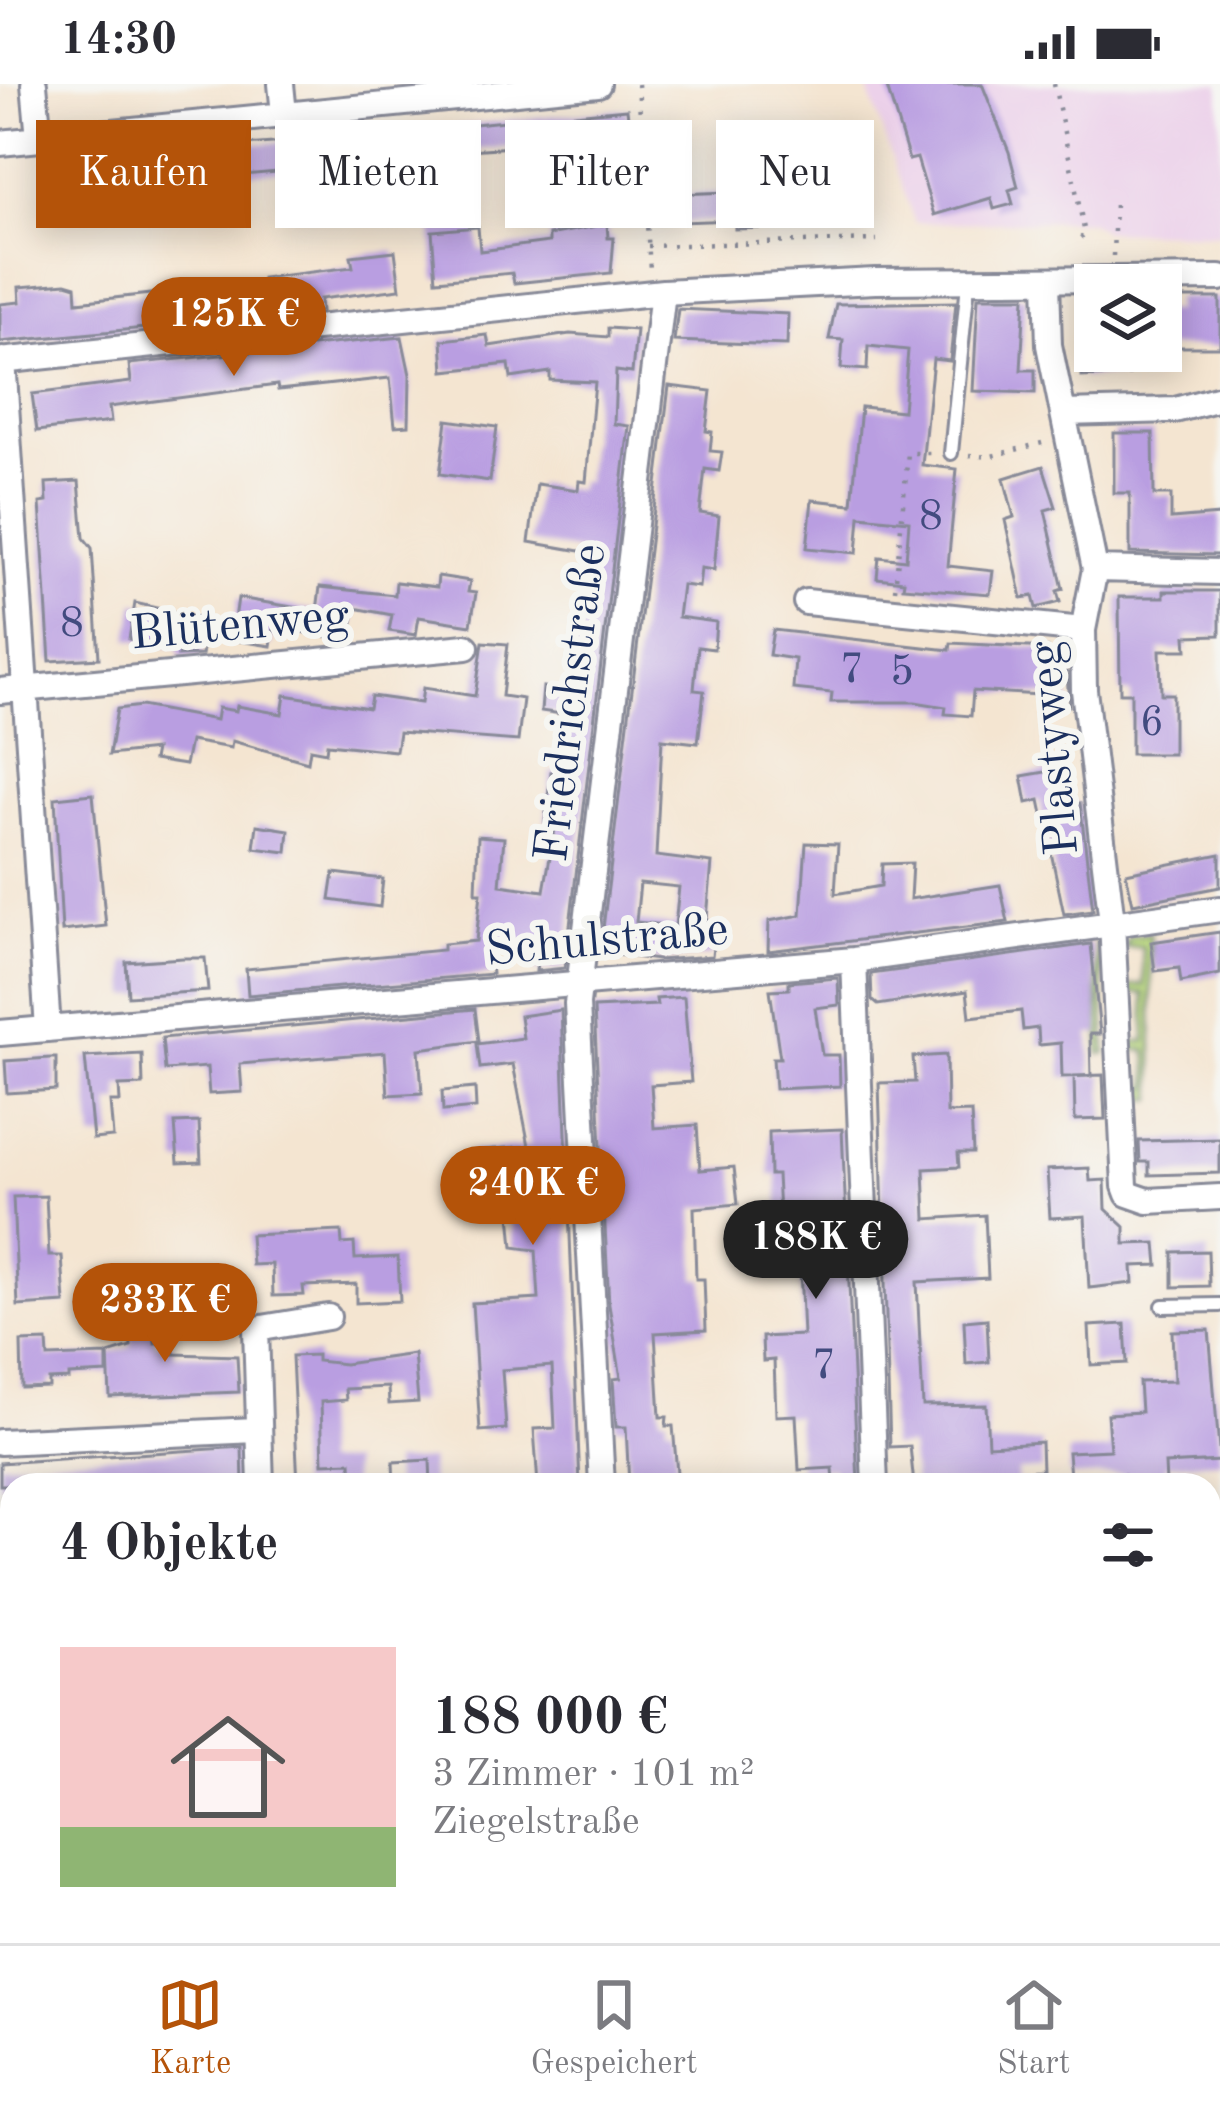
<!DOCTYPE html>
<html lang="de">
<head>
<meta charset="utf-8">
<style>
	:root { --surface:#fff; --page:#f7f7f7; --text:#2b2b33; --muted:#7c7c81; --line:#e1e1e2; --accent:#b45309 }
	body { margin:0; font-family:"Old Standard TT",serif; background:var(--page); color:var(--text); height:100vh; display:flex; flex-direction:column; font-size:45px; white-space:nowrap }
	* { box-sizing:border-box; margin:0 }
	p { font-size:39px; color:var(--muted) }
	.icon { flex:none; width:66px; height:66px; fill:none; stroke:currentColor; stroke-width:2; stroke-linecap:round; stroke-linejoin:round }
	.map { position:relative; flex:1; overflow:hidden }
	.drawer { position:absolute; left:0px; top:1389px; width:1221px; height:471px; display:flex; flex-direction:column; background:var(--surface); border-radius:36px 36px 0 0; box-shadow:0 6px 30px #0003 }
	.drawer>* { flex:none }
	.top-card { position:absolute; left:36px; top:36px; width:1149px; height:108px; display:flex; gap:24px }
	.controls { position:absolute; left:1074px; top:180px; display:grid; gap:24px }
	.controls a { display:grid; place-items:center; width:108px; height:108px; border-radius:0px; background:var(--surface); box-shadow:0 6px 30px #0003; font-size:60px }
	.price { position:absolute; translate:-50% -102px; padding:0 27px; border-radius:42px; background:var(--accent); color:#fff; font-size:39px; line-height:78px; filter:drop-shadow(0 3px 6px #0008) }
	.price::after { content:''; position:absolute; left:50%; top:72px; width:36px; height:27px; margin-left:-18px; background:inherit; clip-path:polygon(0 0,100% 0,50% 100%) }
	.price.selected { background:#222; color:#fff }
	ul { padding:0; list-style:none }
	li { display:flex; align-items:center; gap:36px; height:300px; padding:0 60px }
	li+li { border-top:3px solid var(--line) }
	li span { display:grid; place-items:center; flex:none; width:336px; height:240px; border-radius:0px; color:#555 }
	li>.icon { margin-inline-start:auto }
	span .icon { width:144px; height:144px; fill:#fffc; stroke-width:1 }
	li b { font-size:51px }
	h2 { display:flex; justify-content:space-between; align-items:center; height:144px; padding:0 60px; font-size:51px }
	.tag { padding:0 42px; border-radius:0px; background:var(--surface); box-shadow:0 6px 30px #0003; font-size:42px; line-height:108px }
	.tag.selected { background:var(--accent); color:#fff }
	.status { display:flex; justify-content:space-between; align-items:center; height:84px; padding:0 60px; background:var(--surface); direction:ltr }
	.status svg { height:33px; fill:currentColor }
	.menu { display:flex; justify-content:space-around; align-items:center; height:168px; border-top:3px solid var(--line); background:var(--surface); font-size:33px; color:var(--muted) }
	.menu a { display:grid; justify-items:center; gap:6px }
	.menu .selected { color:var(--accent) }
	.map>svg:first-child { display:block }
</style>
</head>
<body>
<div class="status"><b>14:30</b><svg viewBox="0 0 49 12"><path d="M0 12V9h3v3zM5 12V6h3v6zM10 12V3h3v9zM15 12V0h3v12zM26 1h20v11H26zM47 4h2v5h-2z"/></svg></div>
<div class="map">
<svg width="1220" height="1859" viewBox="0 0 1220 1859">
	<rect width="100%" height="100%" fill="#f6f6f2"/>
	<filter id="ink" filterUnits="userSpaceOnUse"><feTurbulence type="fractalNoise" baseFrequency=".00833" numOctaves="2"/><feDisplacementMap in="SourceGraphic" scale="24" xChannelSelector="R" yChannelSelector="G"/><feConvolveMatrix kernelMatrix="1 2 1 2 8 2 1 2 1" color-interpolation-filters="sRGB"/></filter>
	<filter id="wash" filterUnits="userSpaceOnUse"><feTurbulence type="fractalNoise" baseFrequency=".004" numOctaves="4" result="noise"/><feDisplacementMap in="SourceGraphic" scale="48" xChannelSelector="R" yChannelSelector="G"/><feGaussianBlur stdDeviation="2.7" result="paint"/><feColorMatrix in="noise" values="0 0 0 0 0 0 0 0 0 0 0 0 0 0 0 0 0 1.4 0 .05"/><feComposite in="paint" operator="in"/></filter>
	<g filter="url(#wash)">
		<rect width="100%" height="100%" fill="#f4e5d1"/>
		<path fill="#ecd1ea" d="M866,0h354v150l-116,-3 -14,-10 -175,2z"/>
		<path fill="#b9d67d" stroke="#6a826e" stroke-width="3" d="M1150,850l4,165 -22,1 -1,-11 18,-2 -2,-37h-18v-8l17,-1 -2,-48 -17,1 -1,-8 18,-1 -2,-38h-17l5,-10z
			M1096,858l5,7 5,104 -6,1z"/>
		<g id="blocks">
			<path fill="#b99ee1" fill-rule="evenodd" d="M886,0h96l27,68 9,35 -9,3 4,14 -19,5 -3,-11 -57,17 -17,-57 -8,2z
				M627,25l4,37 -71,7 1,10 -34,3 -2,-20 -70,5 1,20 -29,2v-10h-13l-83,3 -2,-21 22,-2 -1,-7z
				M229,58v4l58,-4 2,29 -57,5v7l-25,2 -3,-41z
				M759,96l7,6 1,42 -32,1v-9l-55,2v-28l49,-2 11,-11z
				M607,140l1,14h6l-3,35 -97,10 -2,-10 -76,7 -4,-49 46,-4 2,24 69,-9v-7z
				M395,167l5,38 -80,10 1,12 -321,31v-38l20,-2 -1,-15 47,-4 10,3 1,16 110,-12 1,6 74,-13v-5l91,-11 -2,-11z
				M978,213h47l-4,73h14v23l-62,-2z
				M1175,214h45v49h-59v-36h14z
				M956,218l-6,59 -17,-2 -11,106 35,4 -9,97 45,5 -3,23 -87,-7 1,-6 -27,-3 2,-21 27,3 3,-39 -49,-5 -3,37 -50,-5 5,-48 40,4 9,-97 42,4 5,-61 -40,-4 -1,24 -26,-2 2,-28 -14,-1 7,-35z
				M678,225l110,5 -1,31 -113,-4z
				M608,244l28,2 -4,43 -16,-2 -2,53 15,2 -64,542 -29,3 2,-20 -49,-7 3,30 -244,21 -2,-26 197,-19v-6l33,-3 5,-48h-5l2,-57 26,2 -4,47 44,6 12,-68 -11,-1 6,-50 8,1 9,-58 -27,-4 2,-24 28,4 15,-139 -57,-10 8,-58 41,6 1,-9 7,1 9,-100 -45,-2v-8l-39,6 -2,-14 -65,7 -2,-31 45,-5 2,11 81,-12 38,3z
				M402,253l8,38 -1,50 -14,1 -5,-48 -112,12 -1,-5 -168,22 2,15 -74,9 -5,-37 99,-12 -2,-18z
				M1082,267h46l1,24 -47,2z
				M669,302l42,5 -5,40 6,1 -2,19 12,1 -3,19 -14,-2 -5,44 19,3 -5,54 -13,-2 -2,19 -17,-2 -4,32 38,5 -2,27 -16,-2 -4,43 10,1 -6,52 -36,-4 -6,117 56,7 -6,66 9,1 -3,26 -54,4 -58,-7zM640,799l39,4 -4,39 -39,-4z
				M447,336l50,7 -7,54 -50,-7z
				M1114,349h39l1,62h17v24l49,-4v40l-90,-2v-60h-16z
				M1043,382l13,41 -11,3 18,79 -6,2 3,11 -24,6 -3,-12 -11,2 -17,-78 9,-3 -10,-39z
				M79,397l5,57 8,10 7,110 -49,3 -10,-158 7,-1 -1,-19z
				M438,492l32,5 -2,11 8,1 -5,32 -52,-8 -3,18 -27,-4 3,-16 -37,-7 -5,33 -76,-14 -3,19 -39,-6 6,-42 79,13 3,-24 75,8 1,-13 41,5z
				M1164,507h56v44l-34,1 1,14h-27l1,44h12v60h-42v-61h-11l-1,-96h45z
				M135,519l73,17 -6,35 -24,1 2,-8 -51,-9z
				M773,546l177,20 1,-7 97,5 -1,24h20l2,34h-14v-10l-82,-5 -2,25 -26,-2 1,-7 -31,-5h-84l1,-9 -39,-4 2,-30 -26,-4z
				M483,558l25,2 -6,52 21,3 -5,42 -119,-9 -3,19 -69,-7 -1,8 -16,-3 -2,13 -76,-21 -1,7 -41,-7 -5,24 -32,-5 2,-10 -46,5 8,-46 24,-3 75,14 2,-12 18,3 1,-5 45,8 3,-19 84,13 2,-12 50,7 2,-15 52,8z
				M1063,685l6,36 11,-2 13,107 -29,4 -24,-114 -13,3 -5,-27z
				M93,710l13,132 -44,5 -7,-133z
				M257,741l32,5 -2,22 -33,-4z
				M806,759l32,1 -3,50 46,-8 1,-22 30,-1 -2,36 90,-14 8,37 -240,29 1,-30 32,-6z
				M1220,770v33l-87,17 -7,-31z
				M334,789l49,6 -3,28 -50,-7z
				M1220,848v42l-39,8 -2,-14 -24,3 -4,-29z
				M1091,860l9,90h-10l1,42 -29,1 -1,-34 -22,2 -1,-17 -15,2 -2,-19 -51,6 -3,-26 -89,14 -6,-5 -1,-26z
				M183,874h22l3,33 -80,5 -2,-34z
				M838,894l1,27 -24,3 7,47h17l1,31 -65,3 -2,-31h7l-10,-68 19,-1v-7z
				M684,913l7,85 -40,3 3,43 43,-3 3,45 34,-3 4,37 -44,4 2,71h8l2,51 -51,3 5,84h7l-1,9h7l5,59h-49l-3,-58h-10l-3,-48 8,-1 -12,-73 -15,-297 63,-3 -1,-6z
				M475,925l4,32 -60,8 3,44 -34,2 -3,-43 -145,12 2,28 -33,2 -2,-27 -42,3 -3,-32z
				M561,926l19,475h-42l-4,-56 21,-1 -3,-62 -50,4 4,59 -26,2 -8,-128 67,-4 -3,-49 -23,-3 -5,-56 -35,3 -3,-43 59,-5 -16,-82 -33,4 -3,-24 46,-6 -3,-22z
				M142,970l1,31 -24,1 1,16h-10l3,35 -20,2 -8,-82z
				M946,971l1,58 24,-1 2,41h-15l1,14 -35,2 2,50 59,-4 3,63 -71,4 6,124 63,-1 2,40 53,-3 1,28 -25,1 1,14h-104l-4,-39 -20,1 -11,-364 36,-1 -2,-25z
				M51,974h5v32l-49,3 -2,-32z
				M1103,991l2,44 -30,1 -1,-44z
				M475,1004l1,20 -33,3 -1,-20z
				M199,1038l2,40 -23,1 -3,-40z
				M842,1045l16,355 -24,1 -1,-17 -34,2 -3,-55 -20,1 -2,-56 -11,1 -1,-24 41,-2 -3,-67 -18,1 -5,-94h-7l-1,-43z
				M1220,1055v34l-71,2v-13h-9l-1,-21z
				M1089,1084l1,13 15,-1 1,29 19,18v17l31,-1 2,22 -26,1 1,17 -44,5 -4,-72 -35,2 -3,-48z
				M46,1112l3,60h13l3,47 -47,3 -5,-109z
				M341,1147l1,13 12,-1 1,16 43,-2 2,44 -44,2v-19l-53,2 1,9 -31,1 -1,-32 -20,1 -2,-30z
				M1208,1167l1,35 -36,1v-35z
				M153,1219l2,41 18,-1 1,11 63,2 2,36 -129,5 -2,-43 23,-7 -2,-43z
				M987,1235l2,43 -23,2 -2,-43z
				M1125,1240l2,39 -36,2 -2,-39z
				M1209,1246l11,131 -55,3 1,19 -41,2 -1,-11 -54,3 -2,-25 42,-2 -3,-36 34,-2 -2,-30 35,-1 -2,-50z
				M47,1257l1,16 59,-2v18l-38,2v4l-20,1v7l-27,1 -1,-46z
				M414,1270l4,48 -29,2 -1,-17 -43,2 1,11 -25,2 2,61 28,-1 1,23h-54l-6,-129 25,-1v6l27,3z
				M242,1363l1,38h-243v-22z
				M430,1376l1,25h-37l-1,-23z"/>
		</g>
	</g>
	<g filter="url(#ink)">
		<use href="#blocks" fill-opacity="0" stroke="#888a98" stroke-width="3"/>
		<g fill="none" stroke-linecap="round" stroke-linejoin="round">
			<g stroke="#888a98" stroke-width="18">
				<path id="service" d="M951,369l17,-170
					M1163,1222l57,-1"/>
			</g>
			<g stroke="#888a98" stroke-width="30">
				<path id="minor" d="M34,0l5,55
					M281,0l3,30
					M0,59l598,-59
					M1047,197l2,64 46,224 -12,61 1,60 28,232 13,264 3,8 20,7 72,-4
					M3,276l45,669
					M0,277l663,-69 212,-11 345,-3
					M1064,329l111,-3 45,-12
					M1095,485l125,3
					M806,518l277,28
					M0,607l466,-44
					M854,876l21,525
					M0,949l854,-73 366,-51
					M0,1358l256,-12
					M261,1401l-5,-156 72,-12
					M602,1401l-25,-481 86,-712
					M1209,1456h11
					M569,1859v-11"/>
			</g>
			<g stroke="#888a98" stroke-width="36">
				<path id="tertiary" d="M0,1790l12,1
					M1209,1838h11
					M589,1848l114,6 209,-6"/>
			</g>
			<path stroke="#888a98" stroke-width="4.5" stroke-dasharray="3 9" stroke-linecap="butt" d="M638,0l12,186
				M1054,0l31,150 -10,9
				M648,162l229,-6
				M1113,172l2,-53
				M969,371l19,2 58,-15
				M895,506l13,-137h26"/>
			<use href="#service" stroke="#fff" stroke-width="12"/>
			<use href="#minor" stroke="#fff" stroke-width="24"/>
			<use href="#tertiary" stroke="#fff" stroke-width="30"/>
		</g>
	</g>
	<g text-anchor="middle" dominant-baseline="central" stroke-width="12" stroke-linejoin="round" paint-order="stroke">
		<g font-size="42" fill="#424b7f">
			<text x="931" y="434">8</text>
			<text x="72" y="541">8</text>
			<text x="852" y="587">7</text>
			<text x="902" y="589">5</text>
			<text x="1152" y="640">6</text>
			<text x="824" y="1283">7</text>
		</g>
		<g font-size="48" fill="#1b2f5e" stroke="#f6f6f2">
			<text transform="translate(240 542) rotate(-5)">Blütenweg</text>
			<text transform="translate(572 619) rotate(-83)">Friedrichstraße</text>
			<text transform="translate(1055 664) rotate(-95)">Plastyweg</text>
			<text transform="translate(607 857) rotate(-5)">Schulstraße</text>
		</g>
	</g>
</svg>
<div class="controls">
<a><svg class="icon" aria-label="layers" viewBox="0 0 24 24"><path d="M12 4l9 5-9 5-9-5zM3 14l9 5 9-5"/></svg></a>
</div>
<b class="price" style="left:234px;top:295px">125K €</b>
<b class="price" style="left:533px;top:1164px">240K €</b>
<b class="price selected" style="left:816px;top:1218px">188K €</b>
<b class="price" style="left:165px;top:1281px">233K €</b>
<div class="top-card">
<a class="tag selected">Kaufen</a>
<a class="tag">Mieten</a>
<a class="tag">Filter</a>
<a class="tag">Neu</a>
</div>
<section class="drawer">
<h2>4 Objekte<svg class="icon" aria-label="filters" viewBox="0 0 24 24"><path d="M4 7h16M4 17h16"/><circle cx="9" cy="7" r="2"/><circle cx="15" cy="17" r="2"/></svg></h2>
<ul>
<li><span style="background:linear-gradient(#f6c9c9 75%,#8fb573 0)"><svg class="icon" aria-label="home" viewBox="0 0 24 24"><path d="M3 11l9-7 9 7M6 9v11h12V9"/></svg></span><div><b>188 000 €</b><p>3 Zimmer · 101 m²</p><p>Ziegelstraße</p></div></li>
</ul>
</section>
</div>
<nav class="menu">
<a class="selected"><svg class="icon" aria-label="map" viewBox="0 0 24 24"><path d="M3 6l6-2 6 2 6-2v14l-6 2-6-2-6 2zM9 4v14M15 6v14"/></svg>Karte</a>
<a><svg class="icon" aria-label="saved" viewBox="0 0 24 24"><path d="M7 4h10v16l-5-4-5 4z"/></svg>Gespeichert</a>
<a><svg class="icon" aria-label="home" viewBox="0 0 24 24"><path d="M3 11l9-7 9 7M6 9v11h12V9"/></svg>Start</a>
</nav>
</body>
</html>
